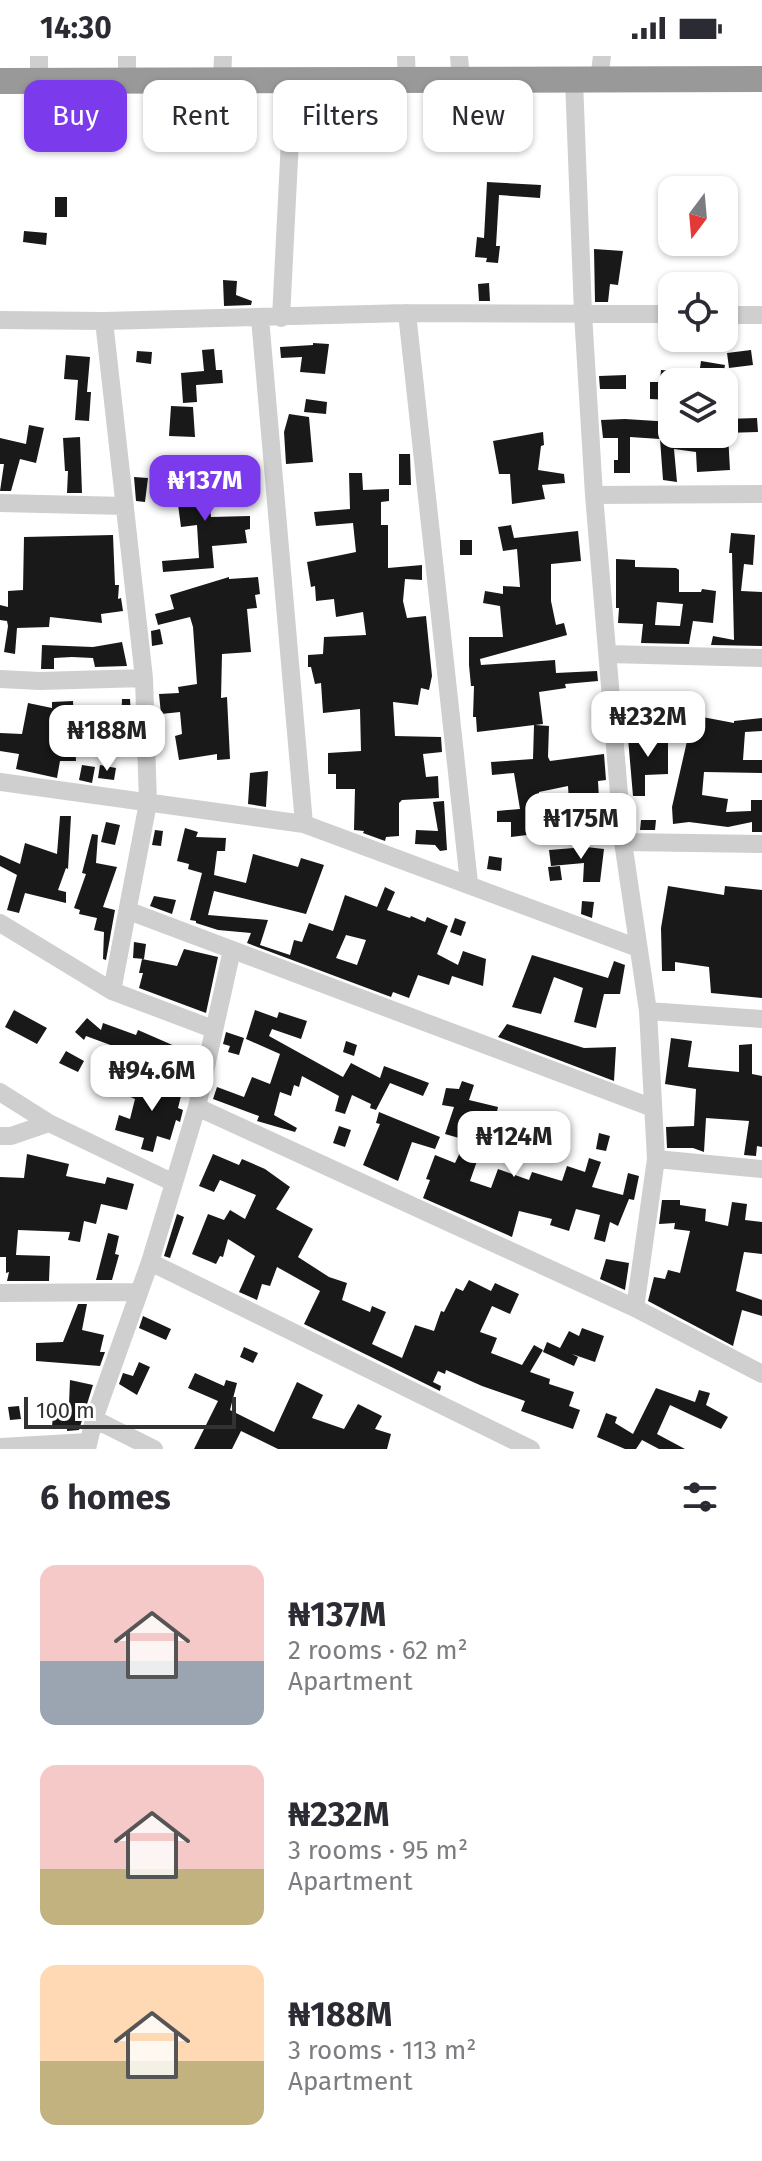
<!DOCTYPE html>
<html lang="en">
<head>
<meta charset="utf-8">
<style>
	:root { --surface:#fff; --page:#f2f2f3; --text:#2b2b33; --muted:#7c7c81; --accent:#7c3aed }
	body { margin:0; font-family:"Fira Sans",sans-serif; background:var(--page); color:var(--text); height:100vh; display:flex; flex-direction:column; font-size:30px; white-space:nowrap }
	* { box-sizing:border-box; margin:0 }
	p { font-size:26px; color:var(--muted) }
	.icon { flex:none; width:44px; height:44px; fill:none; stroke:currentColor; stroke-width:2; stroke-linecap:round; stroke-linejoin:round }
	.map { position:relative; height:1393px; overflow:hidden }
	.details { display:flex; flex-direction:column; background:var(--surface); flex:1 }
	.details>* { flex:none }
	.banner { position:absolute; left:24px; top:24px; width:714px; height:72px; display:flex; gap:16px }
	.needle { width:52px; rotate:196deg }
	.buttons { position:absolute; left:658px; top:120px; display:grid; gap:16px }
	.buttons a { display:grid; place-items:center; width:80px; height:80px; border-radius:16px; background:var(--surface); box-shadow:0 2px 6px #0004; font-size:40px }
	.scale { position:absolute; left:24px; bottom:20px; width:212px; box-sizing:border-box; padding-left:8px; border:4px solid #323232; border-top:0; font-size:22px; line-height:28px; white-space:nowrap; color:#323232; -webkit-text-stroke:6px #fff; paint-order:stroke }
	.price { position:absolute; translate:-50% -68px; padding:0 18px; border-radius:16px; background:#fff; color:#222; font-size:26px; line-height:52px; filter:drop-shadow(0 2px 4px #0008) }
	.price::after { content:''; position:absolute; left:50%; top:48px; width:24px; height:18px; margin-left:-12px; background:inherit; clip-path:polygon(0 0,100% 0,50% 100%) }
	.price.current { background:var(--accent); color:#fff }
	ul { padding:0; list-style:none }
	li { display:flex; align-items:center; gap:24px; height:200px; padding:0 40px }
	li span { display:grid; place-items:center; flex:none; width:224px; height:160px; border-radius:16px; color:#555 }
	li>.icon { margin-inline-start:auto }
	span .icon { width:96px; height:96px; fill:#fffc; stroke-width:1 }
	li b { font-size:34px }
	h2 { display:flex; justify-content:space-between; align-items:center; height:96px; padding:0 40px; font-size:34px }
	.tag { padding:0 28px; border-radius:16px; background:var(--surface); box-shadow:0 2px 6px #0004; font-size:28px; line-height:72px }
	.tag.current { background:var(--accent); color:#fff }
	.status { display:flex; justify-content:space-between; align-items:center; height:56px; padding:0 40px; background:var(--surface); direction:ltr }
	.status svg { height:22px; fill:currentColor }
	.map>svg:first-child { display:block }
</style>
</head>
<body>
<div class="status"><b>14:30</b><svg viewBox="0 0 49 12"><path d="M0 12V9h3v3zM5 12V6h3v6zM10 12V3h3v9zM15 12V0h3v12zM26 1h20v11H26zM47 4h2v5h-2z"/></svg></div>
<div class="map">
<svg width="762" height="1393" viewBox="0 0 762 1393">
	<rect width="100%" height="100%" fill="#fff"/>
	<path fill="#191919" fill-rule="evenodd" d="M679,121l26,2 -1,11h-25z
		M487,126l54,3 -1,13 -41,-3 -3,51h4l-2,17 -12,-1 1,-4 -12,-1 2,-20 7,1z
		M55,141h12v20h-12z
		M24,175l23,2 -1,12 -23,-3z
		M594,193l29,2 -5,34 -8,-1 -2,18h-13z
		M223,224l14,1 -1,14 16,6 -1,4 -27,1z
		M489,227l1,18h-11l-1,-17z
		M724,232l14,1 -1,14h-13z
		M313,287l16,1 -4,30 -25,-2 2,-15 -21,1 -1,-11 33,-2z
		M214,293l2,21h6l1,13 -27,2 1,17 -14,1 -2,-30 23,-2 -2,-21z
		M751,294l2,15 -24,3 -2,-15z
		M137,295l15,1 -1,12 -15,-2z
		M66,299l24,2 -3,35h4l-2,29 -14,-1 3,-40 -14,-1z
		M701,305l24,4 -3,17h-24z
		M661,314l13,1 -2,29 -22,-1v-17h10z
		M626,319v14h-26l-1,-13z
		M306,343l21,3 -1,12 -22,-2z
		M171,350l22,1 2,30 -26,-1z
		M289,358l20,3 4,45 -27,2 -2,-32z
		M757,362l1,14 -34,1v-14z
		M625,363l47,3v12h56l2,36 -33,2 -1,-20 -22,-3 3,33 -14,-2 -3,-41 -30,-2v36h-16v-13h4v-22h-15l-2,-18z
		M29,369l15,3 -8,35 -16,-4 -9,32h-11l4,-27h-4v-26l26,6z
		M543,376l1,13 -3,1 -3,24 26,4 1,9 -23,2 3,14 -33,5 -2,-30h-11l-6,-33z
		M80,381l2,56h-15l1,-22h-3l-2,-33z
		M399,398h11l1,31h-12z
		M204,412h17l1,14 -15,1 4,34 39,-1v13l-5,1 2,13 -35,3 2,22 -51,4 -1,-11 37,-3 -2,-33 -16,2 -6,-45 29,-3z
		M349,417h13l1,17 26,-1v12l-8,1v23h7v43l34,-3v15l-17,-1 -2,22 4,17 19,-2 6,60 -3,14 -8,-2 -3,17 -25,-3 2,34 46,1 1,15 -19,2 3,23 12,-1 1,22 -37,2 -3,3v33l-13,1 -1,4 -22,-8 1,-2 -10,-1 1,-41h-19v-15h-8v-21l33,-2 -1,-42 -37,4 -2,-30 -6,1 -4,-17h-3v-12l15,-1 1,-17 42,-2 -3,-23 -27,5 -2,-18 -18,2 -1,-15 -4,1 -4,-25 49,-10 -3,-29 -37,3 -2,-14 36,-3z
		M134,421l14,1 -3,24 -9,-1z
		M511,469l3,13 64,-7 3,30 -30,3v37l5,24 8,-2 3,12 -87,24 1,6 74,-5 1,13 41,-2 1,10 -33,3 1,4 -27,4 4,32 -8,1 14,1 -1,31 2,4 54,-7 2,26 -8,1 2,35 7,-1v12l-18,1 -1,-12 -18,1 -2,-31 -29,6v27l23,4v5l-35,1v6l-16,2v-15h-14v-11l23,-2 -6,-36 -22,2 -1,-13 42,-3 1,-34 -57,7 -1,-15h-3l1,-31h-3l-2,-21v-28h34l-3,-31 -17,-3 2,-12 18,3v-8l17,1 -3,-38 -14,2 -5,-24z
		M731,477l24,2 -2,30 -9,-1 -3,27 21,1v54l-51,-1 2,-9 21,4 -2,-87h-3z
		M113,479l2,50h4l-1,14 3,-1 2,13 -22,3 1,9 -52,-6 -1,10 -32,1 -2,26 -11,-2 4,-26 -1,-5 -7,-1v-15l8,2v-16l15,-1 1,-53z
		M460,484h12v15h-12z
		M616,503l19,1v7l41,1 3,2v22h22l1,-3 14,2 -3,32 -20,-2 -4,23 -48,-1 2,-19 -25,-1 1,-15h-3zM657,546l26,2 -3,22 -25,-1z
		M229,521v2l29,-2 2,17 -5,1 2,13 -10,1 4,43 -29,2 -1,44 6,-1 3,62 -13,1v-6l-38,6 -4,-24 7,-2 -2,-22 -19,2 -2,-20 20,-1 -1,-6 19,-3 -4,-57 -3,-10 -32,8 -3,-11 19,-5 -4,-14z
		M160,573l3,15 -11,2 -1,-15z
		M122,586l5,24 -32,1 -2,-9 -21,-1 -18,1v11h-13l1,-24 51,2z
		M644,639l2,22 -19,1 -2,-22z
		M122,643h8l2,35 -20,1 -2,-13 11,-1z
		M73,645l3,60h-16l-3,17 -41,-9 3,-15 -19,-3v-18l22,1 6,-31 24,5v-6z
		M697,660l37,7v-2l28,-3v13l-17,1 -2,28h19v13l-58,-1 -2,23 26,4 -2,13 25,-1v-11h11v32h-10v-10l-24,5 -39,-5 -16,2 -1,-17 18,-79 5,1z
		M657,669h11v49l-23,1v21h-12l-5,-58 28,2z
		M82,709l13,2 -3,16 -13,-3z
		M100,709l16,3 -2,12 -16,-2z
		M268,715l-2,36 -18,-3 2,-31z
		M444,745l3,49 -7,1 -5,-6 -20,-1 1,-14 22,1 -5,-29z
		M60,760h11l-3,53 -2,-1 -8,22 8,2v11l-41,-10 -6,20 -12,-3 10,-35 -17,-9v-11l20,9 5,-21 32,11z
		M641,764h15l-1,10h-15z
		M106,766l14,3 -5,20 -14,-3z
		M185,772l13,4 -2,5 30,1 -1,13h-8l-3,24 32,8 7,-29 45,13 3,-9 23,7 -18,49 -92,-23 -6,24 60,5 -8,25 30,10 4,-15 8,2 7,-19 24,8 12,-36 32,12 8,-20 10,5 -8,18 23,8 1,-2 14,6 2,-5 21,9 -11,28 21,11 5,-14 23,8 -3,27 -31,-10 -3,9 -31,-10 -9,23 -16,-6 -2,5 -144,-54 4,-10 -33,-3 -22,-7v-2l-6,-1 12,-47 -14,-4 1,-5 -12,-3zM346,879l20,5 -9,25 -21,-7z
		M155,774l8,1 -2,15 -9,-1z
		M92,778l6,1 -2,28 21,4 -14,40 12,3 -9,50 -3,-1 1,-27 -10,-2 3,-12 -18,-4 1,-4 -6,-2 12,-34 -4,-1z
		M586,791l18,2 -4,33h-17l1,-19 -33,3 -2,-16z
		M489,800l13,2 -1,13 -14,-2z
		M560,810l2,14 -12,1 -2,-14z
		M668,830l56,9 1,-9 37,4v108l-51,-5 -2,-26 -34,-5v9h-13l-1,-43z
		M154,840l22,4 -4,14 -22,-8z
		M582,845l12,1 -2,16 -11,-4z
		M455,862l11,4 -5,14 -11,-4z
		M134,886l12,2 -2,15 -11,-1z
		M184,893l34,8 -12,56 -67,-25 4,-15h-4l3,-14 35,7z
		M532,899l76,23 6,-17 11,4 -5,29h-16l-8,34 -22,-6 9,-34 -29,-11 -13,37 -29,-7z
		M14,954l33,18 -10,16 -32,-17z
		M255,954l22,8 2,-6 28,9 -6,18 -29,-10 -3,7 74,41 8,-14 29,15 4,-12 45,17 -6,13 -33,-13 -14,27 -6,-2 1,-4 -19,-9 -7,19 -10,-3 4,-15 -37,-20 -3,11 -5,-2 -3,11 -11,-4 -6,23 23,13 -2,4 -38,-11 2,-5 -46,-17 4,-12 27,10 8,-20 18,7 10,-30 -34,-15z
		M87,962l14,12 2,-7 33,12 2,-5 39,17 -8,25 -30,-10 -8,19 -15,-14 8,-17 -38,-14 -2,4 -9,-8z
		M507,968l77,24 32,-1 -2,34 -116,-44z
		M226,976l18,6 -5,17 -11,-3 2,-6 -7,-2z
		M671,982l21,3 -4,26 51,5v-27l13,-1v30l10,2v71l-5,-1 -1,10 -12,-1 5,-34 -43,-3 -2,34 -11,-4h-26l-1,-21 28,-1 2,-37 -31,-5z
		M346,985l11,4 -3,11 -11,-4z
		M66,995l18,10 -6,11 -19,-9z
		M158,1025l25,7 -5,20 5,2 -3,12 -4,-2 -6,20 -13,-4 -4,16 -12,-3 3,-11 -29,-8 4,-15 11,4 5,-20 -16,-7 7,-10 28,11z
		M462,1025l12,4 -5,15 29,7 -2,9 15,5 -4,13 -16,-6 -5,17 -3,-1 -13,37 21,7 7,-19 31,11 3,-8 30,9 5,-15 18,6 4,-14 12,4 -9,25 31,8 5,-22 11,3 -5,24 -5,-1 -11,27 -8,-4 -5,20 -11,-3 6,-24 -24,-6 -7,22 -19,-6 2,-6 -33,-8 -7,26 -89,-39 7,-18 -4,-1 9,-24 20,8 11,-23 -21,-6 9,-27 -12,-2 4,-17 13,1z
		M379,1056l61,25 -5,12 -23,-7 -14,39 -35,-16 17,-41 -4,-1z
		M339,1070l12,4 -6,17 -12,-4z
		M531,1074l14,4 -9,25 -12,-4z
		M599,1077l11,3 -4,15 -10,-2z
		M27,1098l42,10 -3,12 39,8 2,-7 27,7 -7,26 -26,-6 -5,20 -12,-3 -4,21 -12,-2 2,-8 -52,-2 -2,25 34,1 -1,25h-42l2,-9 -3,1v-16h-6v-80l24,1z
		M213,1098l26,11 3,-6 23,10 25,18 -14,22 37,20 -15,28 31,20 18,6 -5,17 28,12 2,-6 14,6 -14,32 30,14 13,-33 19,6 7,-20 3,1 12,-24 7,3 6,-11 22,11 4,-8 24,11 -9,20 -18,-8 -12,26 17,6 -6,15 31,12 12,-20 9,5 -13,22 20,7 -1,5 25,8 -5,14 11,4 -7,19 -52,-18 4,-10 -43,-15 -36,-16 -1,4 -7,-3 -5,11 8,4 -1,5 -136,-67 16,-33 -43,-24 -7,19 -8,-2 -5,16 -18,-8 16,-36 -27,-17 -5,18 -3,-1 -4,8 -24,-10 16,-40 16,6 6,-10 15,9 11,-24 -36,-15 -6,12 -15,-6z
		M662,1144h18v5l26,4 -1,12 23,5 4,-24 15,2 -2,16 17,2v32l-18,-2 -8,39 26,9v16l-20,-6 -9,36 -85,-45 6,-24 11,2 3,-9 12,3 10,-42 -16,-2 1,-6 -16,1z
		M177,1158l7,3 -14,41 -6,-2z
		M108,1177l11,3 -4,18 4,1 -7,25h-16z
		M606,1203l23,4 -4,27 -25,-11z
		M78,1248h9l-5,26 22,5 -4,17h5l-5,14 -64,-5v-18l27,-1z
		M143,1260l28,13 -5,11 -27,-12z
		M582,1272l22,8 -9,26 -23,-8 6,3 -4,9 -31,-14 4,-10 13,6 9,-17 10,5z
		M244,1291l14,6 -5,10 -13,-6z
		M139,1306l11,5 -13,28 -18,-11 4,-11 10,3z
		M195,1317l29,13 2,-6 11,3 -7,27 44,22 23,-50 26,13 -11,23 32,11 14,-25 24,12 -7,13 16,5 -4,15h-109l-37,-18 -9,18h-38l24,-48 -30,-13z
		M70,1324l23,5 -14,45 -12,1v-4h-15l2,-24 15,1z
		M656,1332l39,14 4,-12 11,3 -4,12 22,12 -7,12 -51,-24 -13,29 28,15h-26l-17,-9 -6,9h-11l-28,-12 9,-24 11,4 -2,6 18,11z
		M19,1350l2,13 -11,1 -2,-13z"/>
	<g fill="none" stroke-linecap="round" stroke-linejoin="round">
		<path stroke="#cfcfcf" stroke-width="18" d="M39,0v25
			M406,0l1,24
			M459,0l2,24
			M222,24l1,-24
			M574,24l9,233 11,182 29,347 25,169 8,148 -21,149
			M599,24l3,-24
			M127,25v-25
			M407,257l62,570
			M724,259h38
			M260,262l44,506
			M281,262l12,-238
			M0,264l104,1 303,-8 265,1
			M104,265l40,357 4,125 -36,188
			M594,439l168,-1
			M0,447l125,3
			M608,598l154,4
			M0,623l40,2 104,-3
			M0,726l304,42 334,124
			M623,786l139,2
			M129,855l524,197
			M0,867l112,68 101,38
			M648,955l114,8
			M0,1036l49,31 125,60
			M197,1051l438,201 127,66
			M0,1080h11l38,-13
			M656,1103l106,10
			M150,1206l381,187
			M0,1237l139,-1
			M94,1363l60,30
			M0,1391l88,-5
			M87,1393l7,-30 56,-157 47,-155 35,-157"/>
		<path stroke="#999" stroke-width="26" d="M0,25l762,-2"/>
	</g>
</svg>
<div class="buttons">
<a><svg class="needle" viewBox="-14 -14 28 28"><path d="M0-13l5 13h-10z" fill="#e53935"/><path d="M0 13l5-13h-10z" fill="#7c7c81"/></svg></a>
<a><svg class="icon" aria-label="locate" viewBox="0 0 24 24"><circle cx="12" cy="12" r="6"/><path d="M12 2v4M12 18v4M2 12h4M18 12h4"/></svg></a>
<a><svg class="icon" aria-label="layers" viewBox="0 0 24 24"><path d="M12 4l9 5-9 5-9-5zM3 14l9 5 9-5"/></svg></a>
</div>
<div class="scale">100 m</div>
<b class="price current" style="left:205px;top:467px">₦137M</b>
<b class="price" style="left:648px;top:703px">₦232M</b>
<b class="price" style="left:107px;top:717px">₦188M</b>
<b class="price" style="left:581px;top:805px">₦175M</b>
<b class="price" style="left:152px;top:1057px">₦94.6M</b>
<b class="price" style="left:514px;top:1123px">₦124M</b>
<div class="banner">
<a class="tag current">Buy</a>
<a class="tag">Rent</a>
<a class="tag">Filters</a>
<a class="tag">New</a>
</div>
</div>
<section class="details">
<h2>6 homes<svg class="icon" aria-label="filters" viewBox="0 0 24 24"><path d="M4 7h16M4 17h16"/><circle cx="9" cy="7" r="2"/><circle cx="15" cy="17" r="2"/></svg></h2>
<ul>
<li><span style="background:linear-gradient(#f6c9c9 60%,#9aa5b1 0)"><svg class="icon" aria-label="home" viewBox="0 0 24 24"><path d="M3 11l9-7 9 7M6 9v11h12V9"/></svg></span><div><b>₦137M</b><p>2 rooms · 62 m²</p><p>Apartment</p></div></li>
<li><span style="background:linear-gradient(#f6c9c9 65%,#c2b280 0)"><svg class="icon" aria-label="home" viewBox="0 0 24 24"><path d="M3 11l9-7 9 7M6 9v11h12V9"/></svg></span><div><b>₦232M</b><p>3 rooms · 95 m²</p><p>Apartment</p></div></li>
<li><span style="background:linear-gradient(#ffd9b3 60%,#c2b280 0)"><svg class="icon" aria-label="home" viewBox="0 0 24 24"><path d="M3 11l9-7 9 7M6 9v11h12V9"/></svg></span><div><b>₦188M</b><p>3 rooms · 113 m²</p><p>Apartment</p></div></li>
</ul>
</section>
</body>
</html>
